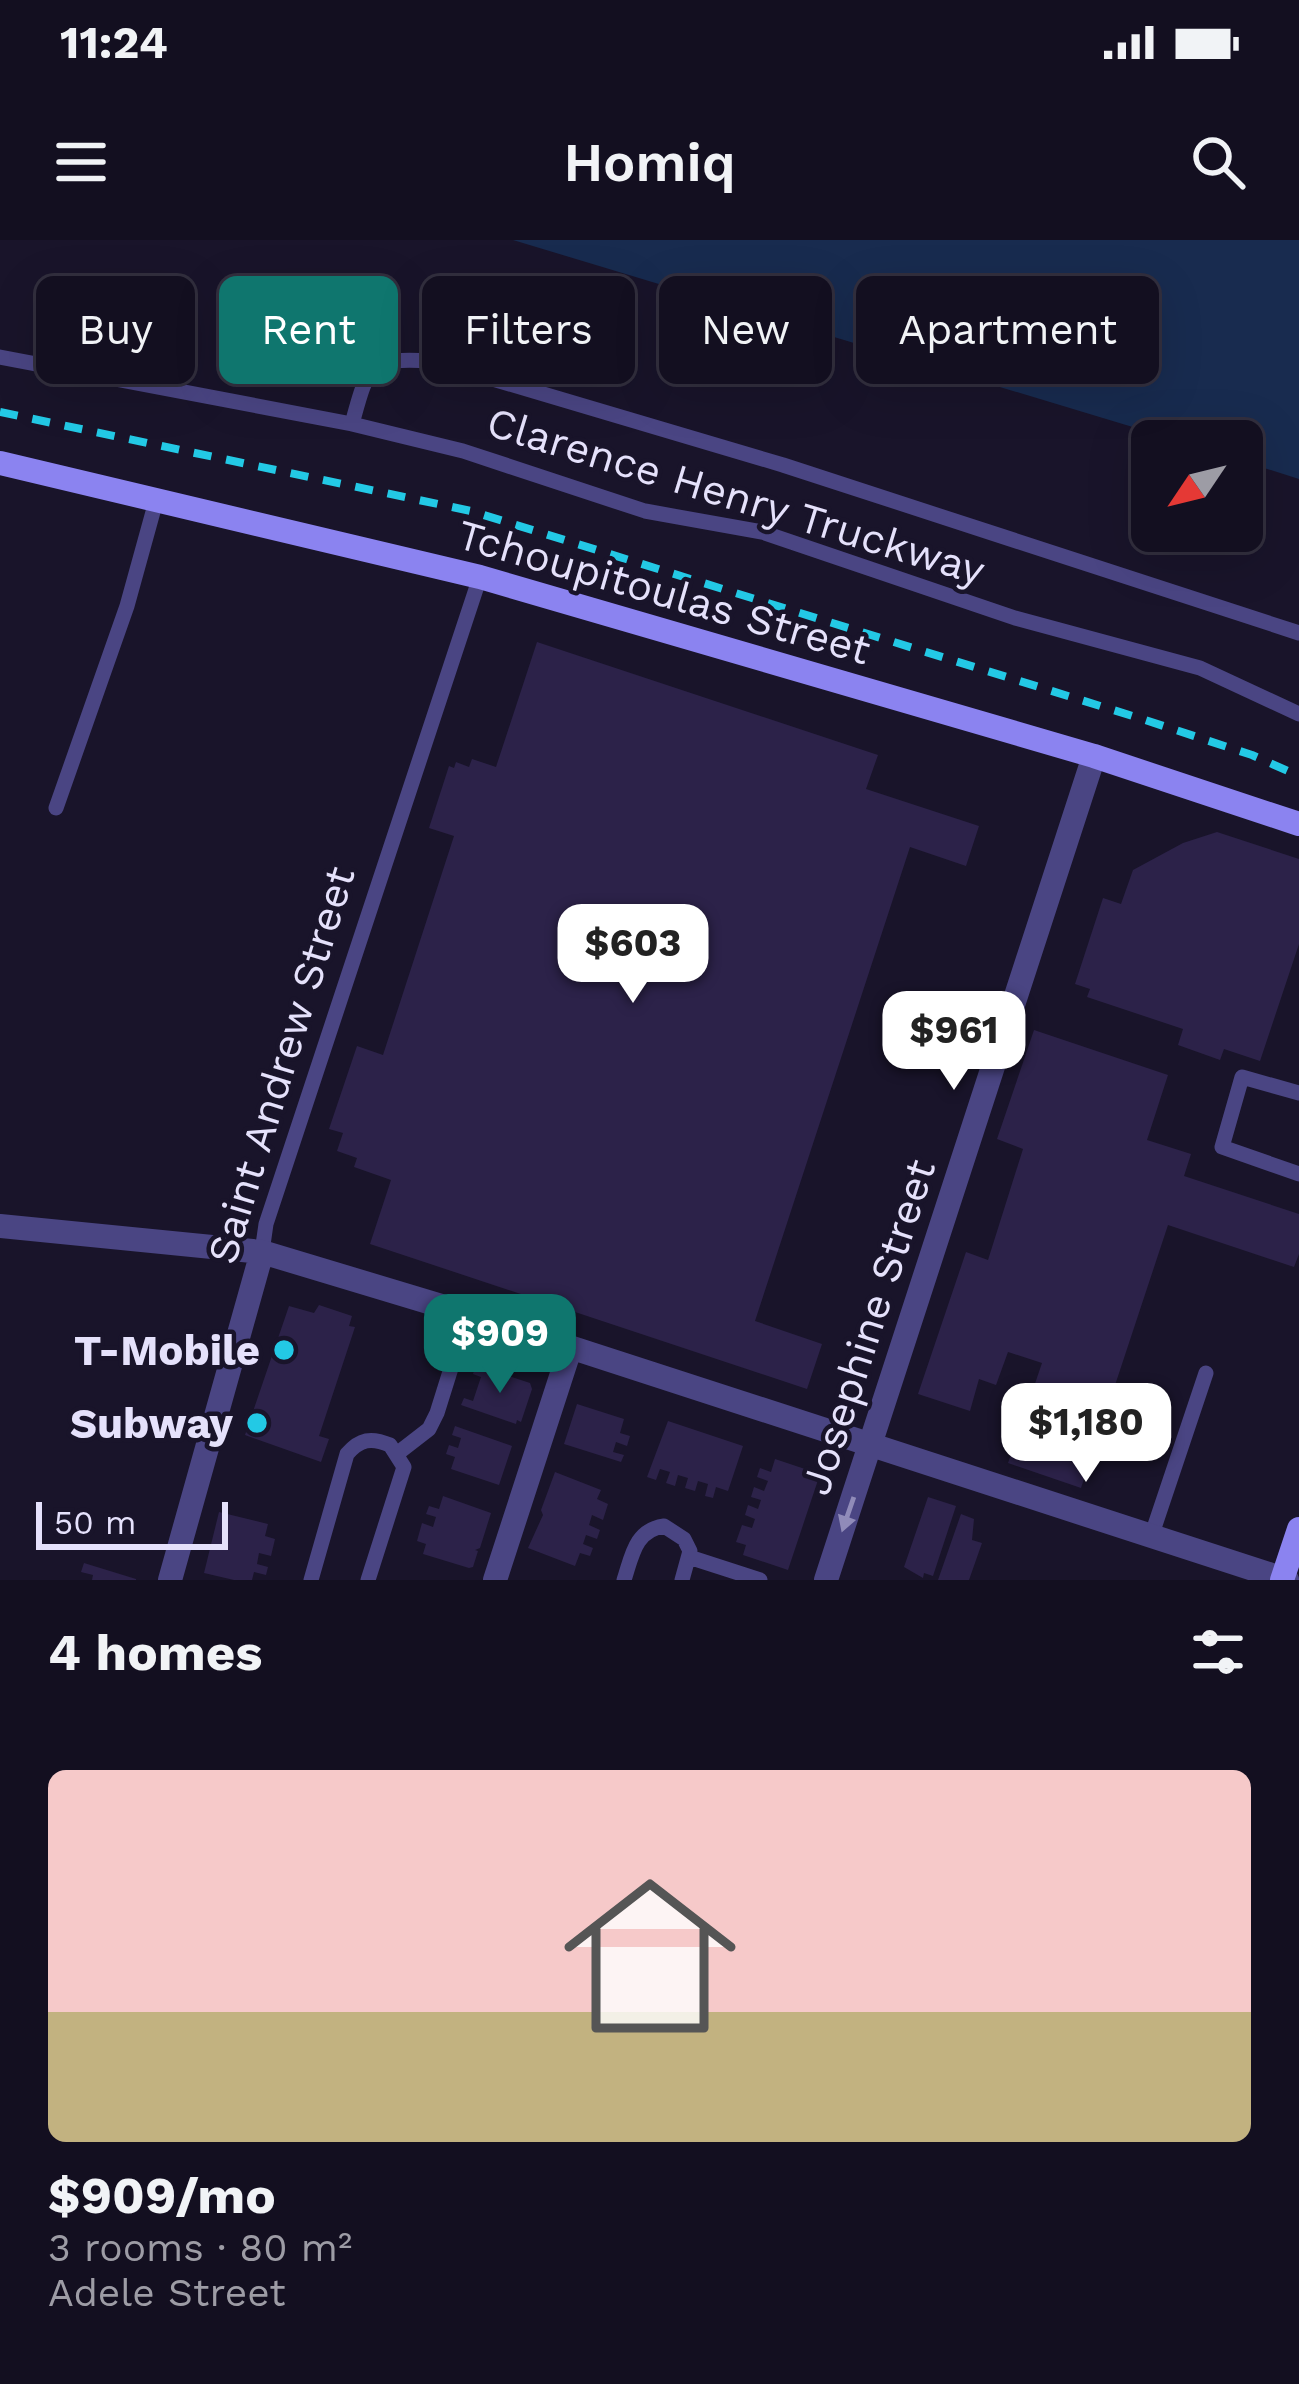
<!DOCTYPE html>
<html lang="en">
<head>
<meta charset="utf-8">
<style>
	:root { --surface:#130f20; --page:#1c1829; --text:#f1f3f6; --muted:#9d9ca5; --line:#322f3e; --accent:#0f766e }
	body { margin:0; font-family:"Work Sans",sans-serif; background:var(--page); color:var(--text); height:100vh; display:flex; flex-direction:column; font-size:45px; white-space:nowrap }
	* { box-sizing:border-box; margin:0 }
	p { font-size:39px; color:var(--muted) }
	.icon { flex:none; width:66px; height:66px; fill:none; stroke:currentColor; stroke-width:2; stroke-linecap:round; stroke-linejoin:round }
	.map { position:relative; height:1340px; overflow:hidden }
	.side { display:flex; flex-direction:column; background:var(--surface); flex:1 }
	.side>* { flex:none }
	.guide { position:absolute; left:36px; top:36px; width:1227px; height:108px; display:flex; gap:24px }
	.needle { width:78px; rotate:235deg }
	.buttons { position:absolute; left:1131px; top:180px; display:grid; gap:24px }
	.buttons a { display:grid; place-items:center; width:132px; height:132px; border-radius:18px; background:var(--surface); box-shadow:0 12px 48px #0002,0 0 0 3px var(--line); font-size:60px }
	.scale { position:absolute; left:36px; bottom:30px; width:192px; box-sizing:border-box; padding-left:12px; border:6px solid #e5e1fb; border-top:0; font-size:33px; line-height:42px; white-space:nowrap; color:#e5e1fb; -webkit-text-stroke:9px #19142a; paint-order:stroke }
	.price { position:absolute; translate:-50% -102px; padding:0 27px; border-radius:24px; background:#fff; color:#222; font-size:39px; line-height:78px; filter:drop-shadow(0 3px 6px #0008) }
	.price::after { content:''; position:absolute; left:50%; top:72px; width:36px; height:27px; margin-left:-18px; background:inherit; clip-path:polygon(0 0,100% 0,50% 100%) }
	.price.selected { background:var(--accent); color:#fff }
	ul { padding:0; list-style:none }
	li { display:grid; align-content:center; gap:24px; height:636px; padding:0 48px }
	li+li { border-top:3px solid var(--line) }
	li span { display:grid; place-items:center; height:372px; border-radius:18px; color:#555 }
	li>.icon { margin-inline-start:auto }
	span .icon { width:216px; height:216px; fill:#fffc; stroke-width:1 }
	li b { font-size:51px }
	h2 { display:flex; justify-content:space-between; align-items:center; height:144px; padding:0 48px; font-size:51px }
	.tag { padding:0 42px; border-radius:18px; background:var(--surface); box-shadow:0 12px 48px #0002,0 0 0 3px var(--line); font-size:42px; line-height:108px }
	.tag.selected { background:var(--accent); color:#fff }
	.status { display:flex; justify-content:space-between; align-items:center; height:84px; padding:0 60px; background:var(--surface); direction:ltr }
	.status svg { height:33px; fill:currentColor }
	header { display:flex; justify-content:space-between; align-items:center; height:156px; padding:0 48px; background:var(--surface); font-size:54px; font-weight:600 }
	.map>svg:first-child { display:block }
</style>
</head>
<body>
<div class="status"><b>11:24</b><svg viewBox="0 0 49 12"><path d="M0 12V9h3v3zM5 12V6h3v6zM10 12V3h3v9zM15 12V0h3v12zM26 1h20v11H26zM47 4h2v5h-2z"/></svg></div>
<header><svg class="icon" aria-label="menu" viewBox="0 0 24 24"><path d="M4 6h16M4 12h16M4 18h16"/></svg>Homiq<svg class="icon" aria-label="search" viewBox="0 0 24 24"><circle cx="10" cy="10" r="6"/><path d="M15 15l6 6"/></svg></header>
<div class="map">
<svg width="1299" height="1340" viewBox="0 0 1299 1340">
	<rect width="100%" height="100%" fill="#19142a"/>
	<path fill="#182b4f" d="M513,0h786v239l-57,-18v-20h-63z"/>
	<path fill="#2c2249" d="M537,402l341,113 -12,34 113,37 -13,40 -56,-19 -155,474 67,23 -15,45 -437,-145 21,-64 -37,-13 3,-9 -20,-7 6,-18 -14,-4 28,-83 26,9 71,-219 -25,-8 20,-62 5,2 2,-6 13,5 3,-8 24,8z
		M1217,592l82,27v85l-39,117 -36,-12 -4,11 -42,-15 5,-16 -96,-32 3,-8 -15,-5 28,-86 18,6 12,-34 50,-27z
		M1034,790l134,45 -21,65 44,14 -7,22 115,38v40l-5,13 -126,-42 -87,263 -73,-25 34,-100 -34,-11 -12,33 -17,-6 -9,32 -52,-17 48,-142 22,8 35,-111 -26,-10z
		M319,1065l33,11 -3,10 6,1 -36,109 10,3 -8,23 -76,-27 44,-129 25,7z
		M476,1125l54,18 2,6 -11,33 -4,-2 -1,4 -55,-19 3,-7 9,3 8,-24 -8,-3z
		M577,1164l47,15 -4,14 10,3 -3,10 -11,-4 -3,10 11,3 -3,7 -57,-18z
		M668,1181l75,25 -15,45 -12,-4 -3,11 -8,-2 3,-12 -10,-3 -3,10 -10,-3 3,-10 -10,-3 -3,11 -9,-3 4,-11 -10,-3 -4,11 -9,-3z
		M455,1186l57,20 -13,39 -48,-16 4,-12 -9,-3 3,-9 9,3 3,-10 -9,-3z
		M775,1219l45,15 -32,96 -45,-15 3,-10 -10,-3 6,-17 10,3 3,-9 -10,-4 3,-10 10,4 3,-9 -10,-3 3,-10 10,4 4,-10 -11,-4 3,-9 11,4z
		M555,1232l46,18 -4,9 11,5 -5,16 -11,-5 -3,10 11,5 -3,9 -11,-4 -3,9 10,4 -3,8 -10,-3 -5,13 -47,-18 15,-33 -2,-5z
		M443,1256l48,17 -11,35 -5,2 3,1 -5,16 -4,1 -46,-14 3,-10 -9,-3 5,-18 11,4 3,-10 -10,-3 3,-8 10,3z
		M928,1257l28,9 -23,70 -9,-3 -1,5 -19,-11z
		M219,1272l49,12 -3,12 10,3 -4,17 -12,-3 -2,11 11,3 -2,8 -12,-3 -2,8h-18l-30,-7z
		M961,1274l13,5 -2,21 10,3 -13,37h-31z
		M84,1323l52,16v1h-44l1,-5 -12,-3z"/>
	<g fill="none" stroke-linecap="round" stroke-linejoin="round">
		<path stroke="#4a4583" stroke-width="15" d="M0,117l352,67 111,27 182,60 117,21 253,86 185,50 99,46
			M352,184c16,-59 17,-67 80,-63l351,104 516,168
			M56,568l71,-202 29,-105
			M1299,853l-57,-16 -20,70 77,27
			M262,1012l4,-28 214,-647
			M398,1213l31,-24 8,-16 31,-99
			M1151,1297l55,-164
			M689,1317l71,23
			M311,1340l36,-126c13,-15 24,-17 43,-9l14,22 -36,113
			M624,1340c8,-24 11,-50 40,-54l20,13 6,12 -8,29"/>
		<path stroke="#4a4583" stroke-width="24" d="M0,986l262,26 206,62 819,266
			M170,1340l92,-328
			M495,1340l75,-231
			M826,1340l268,-824"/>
		<path stroke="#8b83f0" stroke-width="24" d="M0,223l480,114 614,179 205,68
			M1282,1340l17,-51"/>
		<path stroke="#23c9e5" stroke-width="8" stroke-dasharray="18 15" stroke-linecap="butt" d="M0,172l471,99 668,207 113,37 47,21"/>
	</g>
	<defs><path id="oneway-solid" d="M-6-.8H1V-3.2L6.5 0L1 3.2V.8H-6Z" transform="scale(3)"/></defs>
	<use fill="#908bb9" href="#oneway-solid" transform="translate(848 1274) rotate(109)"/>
	<g fill="#23c9e5" stroke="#19142a" stroke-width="4.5">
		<circle cx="284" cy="1110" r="12"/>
		<circle cx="257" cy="1183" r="12"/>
	</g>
	<g text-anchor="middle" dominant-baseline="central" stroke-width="9" stroke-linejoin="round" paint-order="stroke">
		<g font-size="42" fill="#e5e1fb" stroke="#19142a">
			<text transform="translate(736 256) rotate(17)">Clarence Henry Truckway</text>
			<text transform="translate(664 352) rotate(16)">Tchoupitoulas Street</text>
			<text transform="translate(281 825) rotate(-73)">Saint Andrew Street</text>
			<text transform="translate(868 1087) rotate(-72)">Josephine Street</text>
		</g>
		<g font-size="42" font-weight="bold" fill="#e5e1fb" stroke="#19142a" text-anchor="end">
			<text x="260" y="1110">T-Mobile</text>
			<text x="233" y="1183">Subway</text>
		</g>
	</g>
</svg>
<div class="buttons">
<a><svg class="needle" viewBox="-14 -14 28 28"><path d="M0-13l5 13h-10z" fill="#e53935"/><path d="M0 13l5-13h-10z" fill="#9d9ca5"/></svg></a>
</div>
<div class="scale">50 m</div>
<b class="price" style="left:633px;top:766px">$603</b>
<b class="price" style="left:954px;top:853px">$961</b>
<b class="price selected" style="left:500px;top:1156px">$909</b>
<b class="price" style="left:1086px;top:1245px">$1,180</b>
<div class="guide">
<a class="tag">Buy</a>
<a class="tag selected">Rent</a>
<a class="tag">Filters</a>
<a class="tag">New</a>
<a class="tag">Apartment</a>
</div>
</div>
<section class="side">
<h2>4 homes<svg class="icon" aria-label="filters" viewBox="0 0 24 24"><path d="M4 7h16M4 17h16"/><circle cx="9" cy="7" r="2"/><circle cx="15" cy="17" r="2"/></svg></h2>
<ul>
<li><span style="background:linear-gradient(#f6c9c9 65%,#c2b280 0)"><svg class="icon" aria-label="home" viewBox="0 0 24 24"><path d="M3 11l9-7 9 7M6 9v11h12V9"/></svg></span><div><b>$909/mo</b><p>3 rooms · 80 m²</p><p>Adele Street</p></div></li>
</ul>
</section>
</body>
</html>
